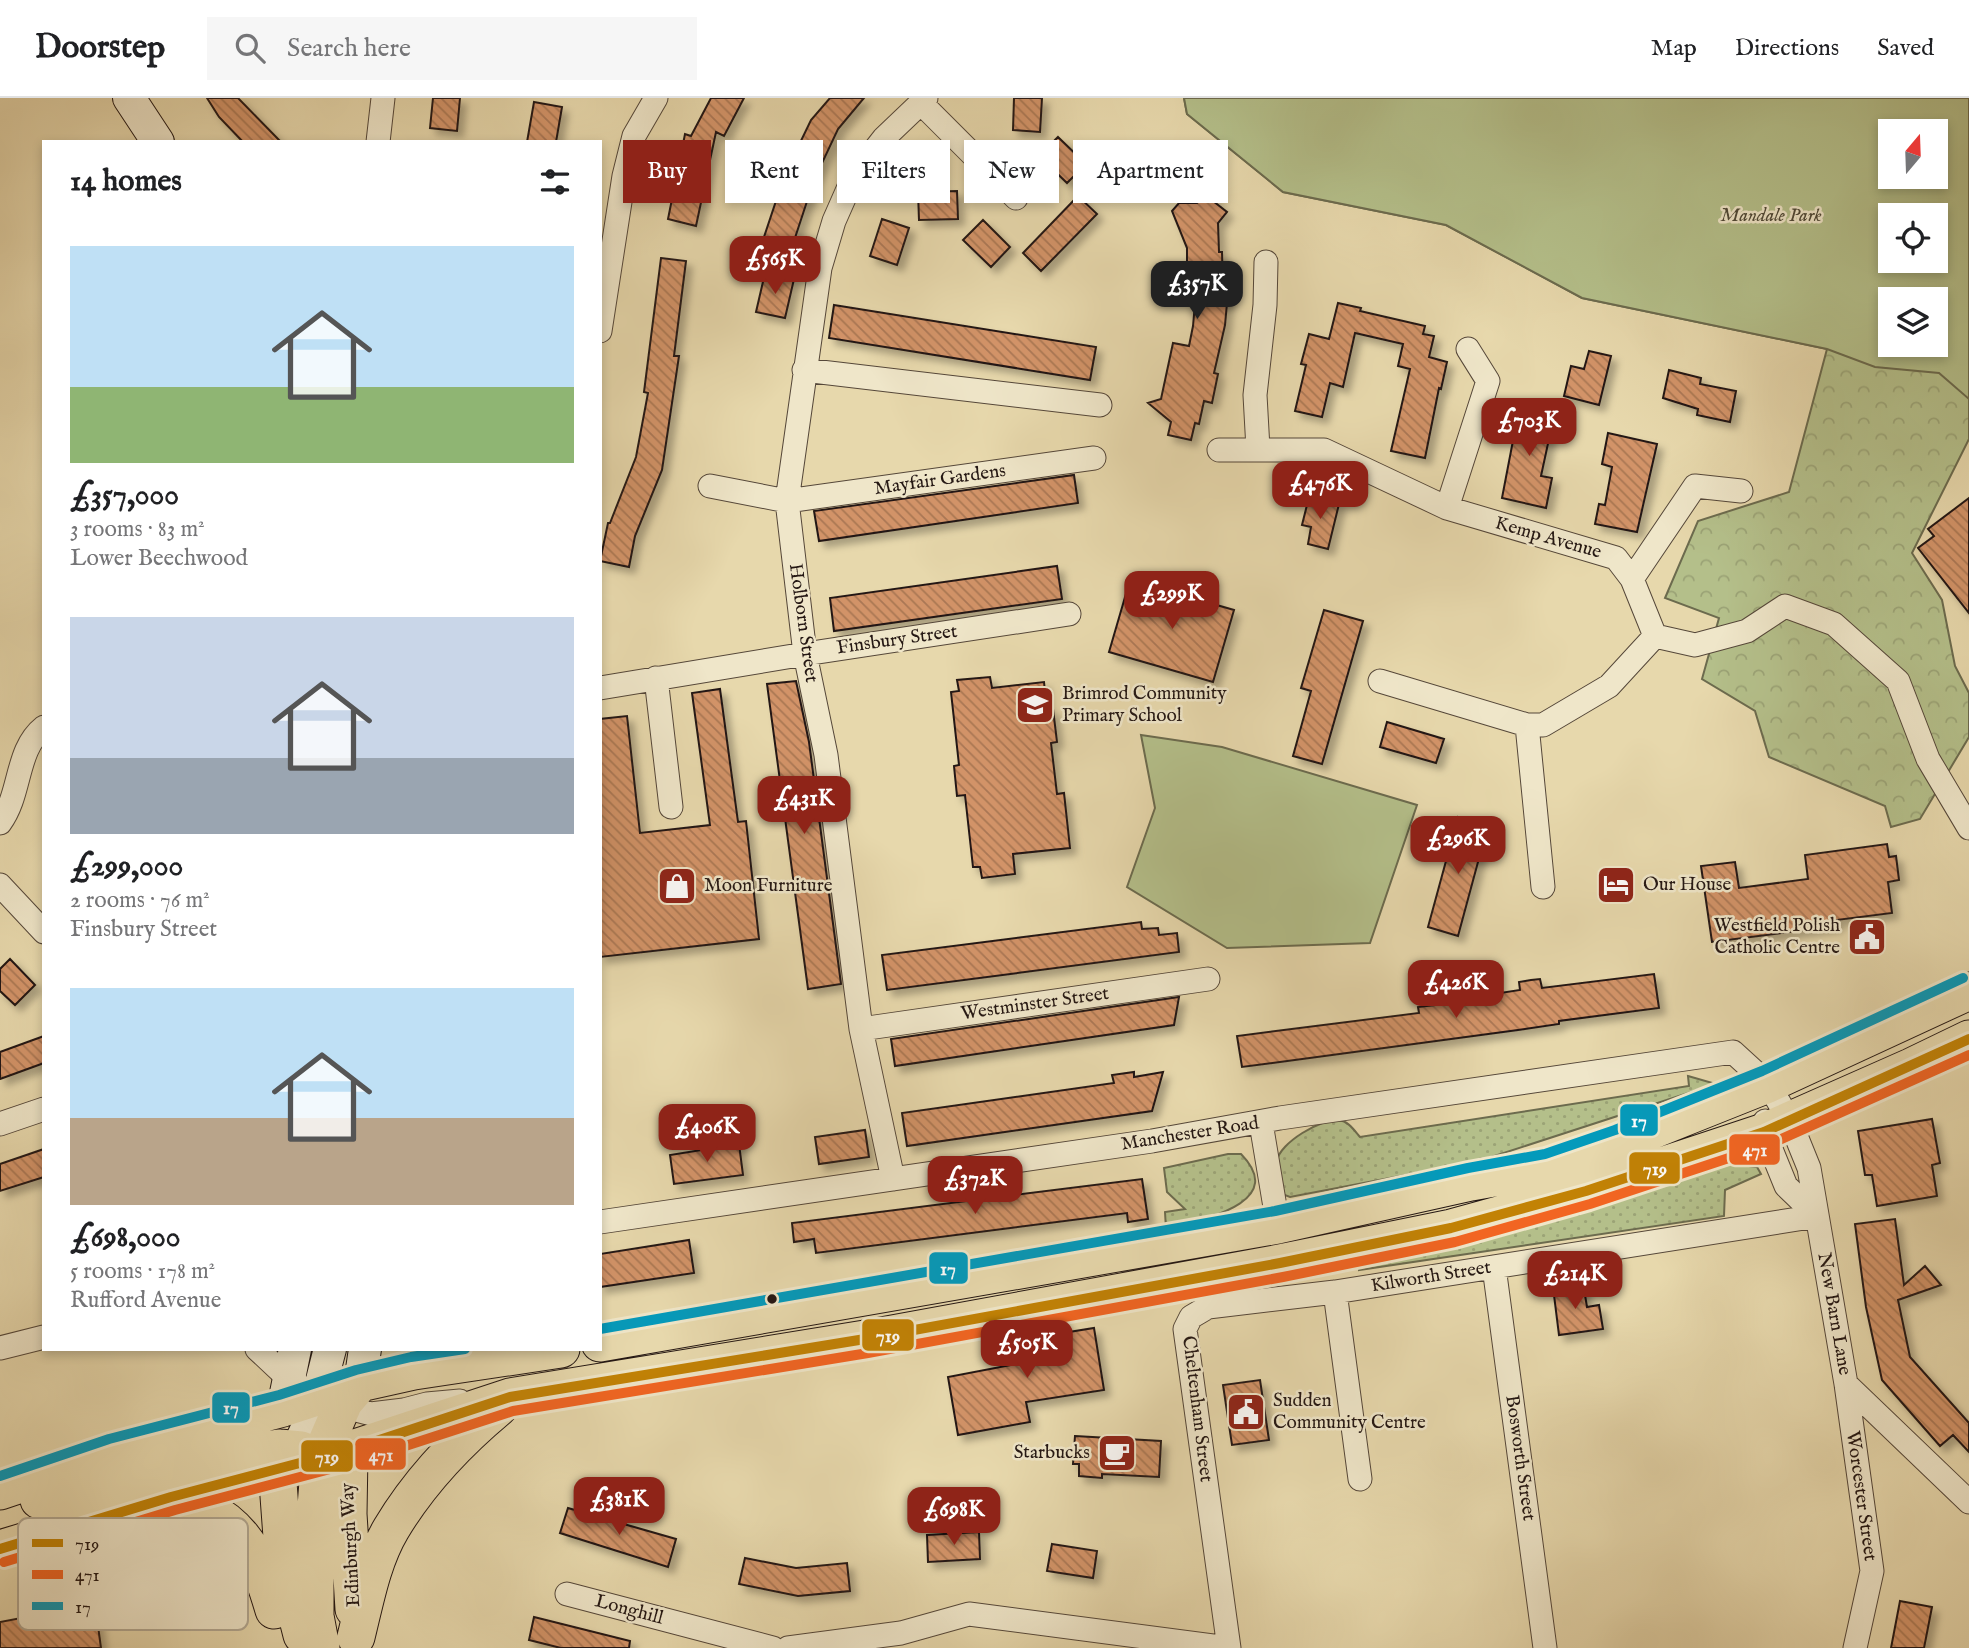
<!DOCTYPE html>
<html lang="en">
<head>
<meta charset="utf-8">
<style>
	:root { --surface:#fff; --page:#f6f6f6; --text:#202124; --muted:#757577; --line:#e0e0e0; --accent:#8f2418 }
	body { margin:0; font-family:"IM FELL English",serif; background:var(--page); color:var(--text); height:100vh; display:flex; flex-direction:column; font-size:26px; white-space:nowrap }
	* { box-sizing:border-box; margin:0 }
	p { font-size:23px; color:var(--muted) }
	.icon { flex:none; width:38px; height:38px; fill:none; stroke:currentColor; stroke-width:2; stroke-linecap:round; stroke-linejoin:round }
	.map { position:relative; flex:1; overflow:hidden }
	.details { position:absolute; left:42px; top:42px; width:560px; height:1211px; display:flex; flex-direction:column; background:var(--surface); border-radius:0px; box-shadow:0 4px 10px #0003 }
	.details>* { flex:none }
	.hud { position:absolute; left:623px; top:42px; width:665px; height:63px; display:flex; gap:14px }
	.needle { width:46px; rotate:19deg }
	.controls { position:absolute; left:1878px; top:21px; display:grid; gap:14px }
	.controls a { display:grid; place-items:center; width:70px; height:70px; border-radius:0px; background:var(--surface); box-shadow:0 4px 10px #0003; font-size:35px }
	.price { position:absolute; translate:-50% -60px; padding:0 16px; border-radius:14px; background:var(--accent); color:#fff; font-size:23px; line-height:46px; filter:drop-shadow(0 2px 4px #0008) }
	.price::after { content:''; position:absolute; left:50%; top:42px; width:21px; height:16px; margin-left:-10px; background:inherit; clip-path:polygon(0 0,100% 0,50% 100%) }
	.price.selected { background:#222; color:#fff }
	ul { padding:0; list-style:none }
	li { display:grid; align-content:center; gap:14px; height:371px; padding:0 28px }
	li span { display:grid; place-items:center; height:217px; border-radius:0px; color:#555 }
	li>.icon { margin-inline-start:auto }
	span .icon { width:126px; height:126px; fill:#fffc; stroke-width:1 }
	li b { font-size:30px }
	h2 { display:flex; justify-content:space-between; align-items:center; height:84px; padding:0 28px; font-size:30px }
	.pill { padding:0 24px; border-radius:0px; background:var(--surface); box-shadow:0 4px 10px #0003; font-size:24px; line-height:63px }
	.pill.selected { background:var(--accent); color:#fff }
	header { display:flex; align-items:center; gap:42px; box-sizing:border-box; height:98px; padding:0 35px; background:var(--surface); border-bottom:2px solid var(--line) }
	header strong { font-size:33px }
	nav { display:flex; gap:38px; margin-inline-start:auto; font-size:24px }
	.search { width:490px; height:63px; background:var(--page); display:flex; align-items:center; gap:18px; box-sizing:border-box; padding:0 24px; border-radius:0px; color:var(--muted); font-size:26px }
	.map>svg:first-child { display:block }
</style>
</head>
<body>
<header>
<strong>Doorstep</strong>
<div class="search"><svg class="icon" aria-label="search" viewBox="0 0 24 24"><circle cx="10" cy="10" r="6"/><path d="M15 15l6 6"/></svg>Search here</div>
<nav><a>Map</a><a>Directions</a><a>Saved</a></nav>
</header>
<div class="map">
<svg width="1969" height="1550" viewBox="0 0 1969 1550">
	<defs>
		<pattern id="grass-dots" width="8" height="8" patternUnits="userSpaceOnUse" patternTransform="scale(1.75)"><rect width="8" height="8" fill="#b4bf8a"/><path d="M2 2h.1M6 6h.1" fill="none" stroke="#9ba376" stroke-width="1.8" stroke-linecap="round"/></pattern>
		<pattern id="forest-crowns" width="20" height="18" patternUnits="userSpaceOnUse" patternTransform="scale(1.75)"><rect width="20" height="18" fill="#b4bf8a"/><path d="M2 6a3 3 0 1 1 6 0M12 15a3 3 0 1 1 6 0" fill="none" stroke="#9ba376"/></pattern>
		<pattern id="building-back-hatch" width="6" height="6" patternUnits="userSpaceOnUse" patternTransform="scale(1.75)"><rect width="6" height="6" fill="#d29368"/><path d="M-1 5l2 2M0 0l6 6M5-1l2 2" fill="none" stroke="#aa7754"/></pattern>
		<filter id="shadow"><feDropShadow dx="6" dy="6" stdDeviation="3.5" flood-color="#0004"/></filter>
	</defs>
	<rect width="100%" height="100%" fill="#e7d8ac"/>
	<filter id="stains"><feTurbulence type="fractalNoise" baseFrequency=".00286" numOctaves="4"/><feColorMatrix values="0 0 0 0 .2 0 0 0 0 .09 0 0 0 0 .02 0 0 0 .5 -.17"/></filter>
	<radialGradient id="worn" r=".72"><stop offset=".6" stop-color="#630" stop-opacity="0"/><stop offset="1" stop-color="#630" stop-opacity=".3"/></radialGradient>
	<path fill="url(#grass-dots)" stroke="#6c6b4e" stroke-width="2" d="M1688,978l28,8 -237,77 -189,36 -8,-3c-1,-10 -6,-23 -5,-33 2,-18 45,-43 62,-41 9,1 15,10 21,17l329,-51z
		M1228,1056h13c49,50 -42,66 -75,75l-1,-17 20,-3 -18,-17 -3,-24z
		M1723,1065l34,4 4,7 -36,16 -1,26 -365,54v-9z"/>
	<path fill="url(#forest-crowns)" stroke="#6c6b4e" stroke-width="2" fill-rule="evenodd" d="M1184,0h785v341l-57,114 30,47 13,66 14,27v44l-49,82 -29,8 -6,-21 -116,-49 -14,-46 -53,-32 17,-61 -54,-20 33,-77 91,-29 38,-143 -245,-51 -136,-73 -163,-33 -96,-78zM1890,33h46v46h-46zM1890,117h46v46h-46zM1890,201h46v46h-46z"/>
	<path fill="#b4bf8a" stroke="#6c6b4e" stroke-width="2" fill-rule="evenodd" d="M1184,0h785v301l-30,-26 -64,-6 -48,-18 -245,-51 -136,-73 -163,-33 -96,-78zM1890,33h46v46h-46zM1890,117h46v46h-46zM1890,201h46v46h-46z
		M1141,637l81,12 195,58 -47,138 -143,5 -100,-61 28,-79z"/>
	<path fill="url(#building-back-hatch)" stroke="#241713" stroke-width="2" filter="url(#shadow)" d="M207,0h31l43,44h-38l-24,-25z
		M433,0h27l-3,33 -27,-3z
		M711,0h33l-20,38 -8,-4 -20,94 -28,-7 17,-85 6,2z
		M830,0h34l-26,31 -24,51 -22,67 -29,-7 22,-66 26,-54z
		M1014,0h28l-2,34 -27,-2z
		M534,4l28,5 -6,35h-29z
		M1058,39l28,27 -19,19 -28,-27z
		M957,93l1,28 -39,1 -1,-28z
		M1204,96l23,18 -9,11 1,29h3l1,39 5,1 -3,33 -11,48 4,1 -6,29 -8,-2 -5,23 -4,-1 -4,17 -23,-5 3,-13 -23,-19 13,-4 12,-56 16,3 4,-20 4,-45h-10v-33l-15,-37 7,-8h18z
		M1078,98l19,18 -56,57 -18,-18z
		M882,121l27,9 -12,37 -27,-9z
		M983,122l27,27 -19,20 -28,-27z
		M661,160l25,3 -12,95h5l-17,114 -27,66 -6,31 -29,-6 8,-38h2l26,-66 12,-64 -4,-1z
		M765,175l29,6 -9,39 -29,-6z
		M1338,205l23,5 -1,3 65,15 -2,8 11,2 -5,21 18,5 -6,27 -2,-1 -14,70 -34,-7 19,-82 -12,-3 5,-22 -48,-11 -12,54 -13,-4 -8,34 -27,-6 11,-46 -5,-1 8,-30 20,5z
		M834,207l262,42 -6,33 -261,-42z
		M1589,253l22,5 -12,49 -35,-9 7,-30 13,3z
		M1669,272l32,8 -1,6 36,7 -6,31 -33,-7 1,-6 -35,-11z
		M1520,306l35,7 -14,65 11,2 -6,30 -44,-10z
		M1608,335l49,11 -20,88 -42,-8 4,-20 6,1 7,-38 -10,-3z
		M1074,377l4,28 -259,38 -5,-30z
		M1309,399l30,7 -11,45 -20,-5 3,-17 -9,-2z
		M1969,400v115l-51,-65 16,-12 -6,-7z
		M1057,468l5,33 -228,32 -4,-33z
		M1130,482l104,30 -21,72 -104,-30z
		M1324,512l39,11 -41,143 -29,-8 18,-65 -10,-3z
		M990,579l2,11 52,-6 3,28 6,-1 4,33 -6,1 6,51 7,-1 6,55 -57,6 2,20 -33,4 -2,-11h-7l-8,-72 -8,1 -3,-30 5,-1 -8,-73 8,-1 -2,-11z
		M796,583l13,61 32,242 -33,5 -41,-305z
		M720,591l18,133 8,-1 13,118 -159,18v-238l27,-3 13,117 70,-8 -18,-132z
		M1387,624l57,17 -8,24 -56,-16z
		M1458,719l30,8 -30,111 -30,-9z
		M1887,746l2,13 7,-1 3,24 -11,2 4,31 -56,7 1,6 -125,16 -11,-76 34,-4 4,26 69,-9 -3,-24z
		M1141,824l1,7 16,-1 1,7 18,-2 2,19 -292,38 -5,-35z
		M10,861l25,26 -20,20 -15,-14v-22z
		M1654,876l5,34 -100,13v3l-41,6 -276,37 -5,-31 182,-23 -1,-6 44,-5 -1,-3 59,-9 -1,-8 12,-2 9,-1 2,9z
		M1179,899l-5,28 -279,41 -4,-27z
		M44,938v27l-44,16v-27z
		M1134,974v5l29,-5 -11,39 -245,35 -5,-33 212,-30 -2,-8z
		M1932,1021l8,44 -8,2 5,31 -60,10 -5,-31h-7l-7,-44z
		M865,1032l4,27 -50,7 -4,-27z
		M739,1046l4,31 -69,9 -4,-29z
		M44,1051v28l-44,14v-27z
		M1142,1081l6,40 -20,3 -1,-9 -311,40 -2,-14 -20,3 -2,-19z
		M1895,1121l9,66 21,-19 16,19 -43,15 12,57 59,66v29l-16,-17 -13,11 -58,-66 -16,-73 -11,-83z
		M689,1142l5,33 -94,14v-33z
		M1583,1185l4,24 12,-2 4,24 -44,6 -6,-48z
		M1094,1230l10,62 -78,12 4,20 -72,13 -10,-58 63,-12 -4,-23z
		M1260,1282l9,60 -37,5 -9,-60z
		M1075,1338l86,5 -2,36 -57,-3v4l-23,-2v-12h-6z
		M568,1410l108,31 -8,28 -108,-34z
		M979,1434l1,27 -52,3 -1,-27z
		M1052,1446l45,7 -4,27 -46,-7z
		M745,1460l51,10 51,-5 3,28 -52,5 -59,-12z
		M1900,1503l32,6 -8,41h-33z
		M95,1506l6,44h-101v-26z
		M534,1519l96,24 -1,7h-68l-32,-8z"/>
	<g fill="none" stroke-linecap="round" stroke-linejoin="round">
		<g stroke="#554739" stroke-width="25">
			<path id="minor" d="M921,5l95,95
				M378,44l5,-44
				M600,233l24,-155 10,-40 22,-38
				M804,272l296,35
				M1258,351l-3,-54 10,-90 1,-43
				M1219,352h105l123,58 169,50 16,21 23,57 40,9 52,-14 38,-25 49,18 64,57 30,78 41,69
				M710,388l77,15 307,-43
				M1447,410l41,-127 -20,-32
				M1632,481l63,-93 46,5
				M656,580l15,129
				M1380,583l147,44h16l66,-39 46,-50
				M600,590l205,-34 264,-40
				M1527,627l16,162
				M0,725c22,-30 15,-73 44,-96
				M0,787l44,47
				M861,931l347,-50
				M1765,1023l-1,11 22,54 31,30
				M1261,1025l17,102
				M0,1026l44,-15
				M893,1081l-32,-150 -35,-274 -21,-101 -18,-153 33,-233 14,-47 15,-34 17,-26 18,-23 42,-40
				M600,1124l552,-81 128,-23 453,-66 35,32 22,37 19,47 37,216 26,187 -17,77
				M1494,1169l51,381
				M1335,1194l25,187
				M0,1250l44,-11
				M257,1251l31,29 12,8
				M1846,1286l123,118
				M333,1306l38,10 33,-4 23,-6 33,-3
				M567,1496l206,54
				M788,1550l113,-15 68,-19 259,34
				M1229,1550l-44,-319 6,-12 17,-10 127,-15 482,-76"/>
		</g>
		<g stroke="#241713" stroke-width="34">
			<path id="secondary" d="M129,0l29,44
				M360,1285l5,-34
				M283,1310l12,-59
				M282,1367c29,-24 38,-80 48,-116"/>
		</g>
		<g stroke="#241713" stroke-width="39">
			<path id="trunk" d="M600,1245l678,-118 193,-43 78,-14 71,-25 148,-59 201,-93
				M279,1350l-2,21 7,95 18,71
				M349,1356l-1,60 6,95
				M0,1393l113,-38 170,-45 77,-25 54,-12 147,-22
				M171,1399c12,4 25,6 36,12 43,22 54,57 67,101
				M39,1402l191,-45 49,-7 22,2 19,8 27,20
				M0,1451l171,-52 178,-47 161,-53 355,-58 415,-76 171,-35 135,-37 178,-59 147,-65 58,-28
				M356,1539c9,-36 16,-76 35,-108 28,-47 66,-87 108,-122
				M321,1550l-6,-32v-97l5,-61 24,-56 16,-19"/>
		</g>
		<use href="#minor" stroke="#efe6c9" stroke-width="23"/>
		<use href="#secondary" stroke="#efe6c9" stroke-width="32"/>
		<use href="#trunk" stroke="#e7d8ac" stroke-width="37"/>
		<g stroke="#efe6c9" stroke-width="16">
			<path id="bus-1" d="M0,1451l171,-52 178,-47 161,-53 355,-58 415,-76 171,-35 135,-37 178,-59 205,-93"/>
		</g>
		<g stroke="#efe6c9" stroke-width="16">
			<path id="bus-2" d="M4,1464l171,-52 178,-47 160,-52 355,-58 415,-76 172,-35 135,-38 178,-59 201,-90"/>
		</g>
		<g stroke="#efe6c9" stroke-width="16">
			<path id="bus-3" d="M600,1231l675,-118 193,-43 77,-14 70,-24 147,-59 201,-93
				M0,1378l109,-37 170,-44 77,-25 55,-13 54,-8"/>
		</g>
		<use href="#bus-1" stroke="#c28205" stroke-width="10"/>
		<use href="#bus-2" stroke="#f26522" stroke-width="10"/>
		<use href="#bus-3" stroke="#049abb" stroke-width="10"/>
	</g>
	<defs>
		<g id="school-square" transform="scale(2.0125)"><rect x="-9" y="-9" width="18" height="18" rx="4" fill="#8f2418" stroke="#efe6c9"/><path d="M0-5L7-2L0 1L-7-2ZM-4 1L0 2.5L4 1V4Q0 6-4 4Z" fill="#fff"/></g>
		<g id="hotel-square" transform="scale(2.0125)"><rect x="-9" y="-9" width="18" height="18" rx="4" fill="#8f2418" stroke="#efe6c9"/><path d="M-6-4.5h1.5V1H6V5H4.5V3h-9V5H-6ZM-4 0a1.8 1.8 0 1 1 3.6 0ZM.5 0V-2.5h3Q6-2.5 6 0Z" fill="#fff"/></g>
		<g id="shop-square" transform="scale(2.0125)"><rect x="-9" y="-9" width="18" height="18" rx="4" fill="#8f2418" stroke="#efe6c9"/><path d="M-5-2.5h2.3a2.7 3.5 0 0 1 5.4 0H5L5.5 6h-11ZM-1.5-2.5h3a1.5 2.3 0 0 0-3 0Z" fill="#fff"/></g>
		<g id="civic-square" transform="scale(2.0125)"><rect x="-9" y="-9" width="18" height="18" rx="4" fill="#8f2418" stroke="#efe6c9"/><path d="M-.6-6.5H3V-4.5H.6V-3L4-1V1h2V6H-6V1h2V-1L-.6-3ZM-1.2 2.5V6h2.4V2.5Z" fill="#fff"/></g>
		<g id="cafe-square" transform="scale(2.0125)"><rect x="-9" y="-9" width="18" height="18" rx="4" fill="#8f2418" stroke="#efe6c9"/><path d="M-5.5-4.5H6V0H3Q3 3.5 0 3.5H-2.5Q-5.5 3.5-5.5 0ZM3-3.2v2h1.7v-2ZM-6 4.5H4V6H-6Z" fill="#fff"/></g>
	</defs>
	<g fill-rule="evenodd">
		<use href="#school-square" x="1035" y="607"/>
		<use href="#hotel-square" x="1616" y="787"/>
		<use href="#shop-square" x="677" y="788"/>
		<use href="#civic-square" x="1867" y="839"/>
		<use href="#civic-square" x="1246" y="1314"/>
		<use href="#cafe-square" x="1117" y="1355"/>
	</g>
	<circle fill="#241713" stroke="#efe6c9" stroke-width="2.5" cx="772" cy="1201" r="6"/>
	<g text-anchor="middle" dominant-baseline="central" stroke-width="5" stroke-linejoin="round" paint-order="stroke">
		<g font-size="19" font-style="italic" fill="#4f4937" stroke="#efe6c9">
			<text x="1771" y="118">Mandale Park</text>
		</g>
		<g font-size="19" fill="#241713" stroke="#efe6c9">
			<text transform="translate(940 382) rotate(-8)">Mayfair Gardens</text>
			<text transform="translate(1548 440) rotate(16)">Kemp Avenue</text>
			<text transform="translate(803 525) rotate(82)">Holborn Street</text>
			<text transform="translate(897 542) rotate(-8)">Finsbury Street</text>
			<text transform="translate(1035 906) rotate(-8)">Westminster Street</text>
			<text transform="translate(1190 1036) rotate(-9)">Manchester Road</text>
			<text transform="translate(1431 1179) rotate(-9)">Kilworth Street</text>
			<text transform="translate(1834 1216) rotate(80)">New Barn Lane</text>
			<text transform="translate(1197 1311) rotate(83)">Cheltenham Street</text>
			<text transform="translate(1520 1360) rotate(82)">Bosworth Street</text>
			<text transform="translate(1861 1398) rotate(82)">Worcester Street</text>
			<text transform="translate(351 1447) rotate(-93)">Edinburgh Way</text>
			<text transform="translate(629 1512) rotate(15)">Longhill</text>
		</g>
		<g font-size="19" fill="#241713" stroke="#efe6c9" text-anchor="start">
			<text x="1062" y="596">Brimrod Community<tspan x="1062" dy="22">Primary School</tspan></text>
			<text x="1643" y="787">Our House</text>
			<text x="704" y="788">Moon Furniture</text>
			<text x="1840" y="828" text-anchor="end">Westfield Polish<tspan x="1840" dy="22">Catholic Centre</tspan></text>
			<text x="1273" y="1303">Sudden<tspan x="1273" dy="22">Community Centre</tspan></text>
			<text x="1090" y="1355" text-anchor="end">Starbucks</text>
		</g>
	</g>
	<rect x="18" y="1420" width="230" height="112" rx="10" fill="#efe6c9" stroke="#b2a892" stroke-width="2"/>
	<rect x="32" y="1441" width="31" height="8" fill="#c28205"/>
	<rect x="32" y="1472" width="31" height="9" fill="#f26522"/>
	<rect x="32" y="1504" width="31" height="8" fill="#049abb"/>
	<g font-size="19" fill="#241713">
		<text x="75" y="1452">719</text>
		<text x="75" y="1483">471</text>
		<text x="75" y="1515">17</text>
	</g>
	<g stroke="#efe6c9" stroke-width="2.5">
		<rect x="1619" y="1005" width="40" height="34" rx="7" fill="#049abb"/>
		<rect x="1728" y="1035" width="53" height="33" rx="7" fill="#f26522"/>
		<rect x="1628" y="1053" width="53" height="34" rx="7" fill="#c28205"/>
		<rect x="928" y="1153" width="41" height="34" rx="7" fill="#049abb"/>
		<rect x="861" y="1220" width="54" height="34" rx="7" fill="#c28205"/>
		<rect x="211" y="1293" width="40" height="33" rx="7" fill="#049abb"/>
		<rect x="354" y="1339" width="53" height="34" rx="7" fill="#f26522"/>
		<rect x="300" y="1341" width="54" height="34" rx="7" fill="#c28205"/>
	</g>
	<g font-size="19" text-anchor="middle" font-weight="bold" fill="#fff">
		<text x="1639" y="1029">17</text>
		<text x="1755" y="1058">471</text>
		<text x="1655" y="1077">719</text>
		<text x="948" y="1177">17</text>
		<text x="888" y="1244">719</text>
		<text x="231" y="1316">17</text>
		<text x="381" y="1363">471</text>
		<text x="327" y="1365">719</text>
	</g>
	<rect width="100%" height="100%" filter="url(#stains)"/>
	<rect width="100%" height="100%" fill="url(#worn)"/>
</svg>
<div class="controls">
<a><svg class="needle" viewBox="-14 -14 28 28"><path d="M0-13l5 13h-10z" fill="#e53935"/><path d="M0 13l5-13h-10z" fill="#757577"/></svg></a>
<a><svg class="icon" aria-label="locate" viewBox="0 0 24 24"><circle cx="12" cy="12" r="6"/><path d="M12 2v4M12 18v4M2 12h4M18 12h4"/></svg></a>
<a><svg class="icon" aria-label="layers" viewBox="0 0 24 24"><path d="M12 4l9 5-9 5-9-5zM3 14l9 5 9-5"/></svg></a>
</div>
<b class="price" style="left:775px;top:198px">£565K</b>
<b class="price selected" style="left:1197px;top:223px">£357K</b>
<b class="price" style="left:1529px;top:360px">£703K</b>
<b class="price" style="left:1320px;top:423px">£476K</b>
<b class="price" style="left:1172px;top:533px">£299K</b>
<b class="price" style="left:804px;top:738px">£431K</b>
<b class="price" style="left:1458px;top:778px">£296K</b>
<b class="price" style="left:1456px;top:922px">£426K</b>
<b class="price" style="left:707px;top:1066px">£406K</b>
<b class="price" style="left:975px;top:1118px">£372K</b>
<b class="price" style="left:1575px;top:1213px">£214K</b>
<b class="price" style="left:1027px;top:1282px">£505K</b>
<b class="price" style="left:619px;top:1439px">£381K</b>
<b class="price" style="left:954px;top:1449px">£698K</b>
<div class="hud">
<a class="pill selected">Buy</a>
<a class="pill">Rent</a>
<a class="pill">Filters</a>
<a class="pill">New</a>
<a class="pill">Apartment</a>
</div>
<section class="details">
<h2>14 homes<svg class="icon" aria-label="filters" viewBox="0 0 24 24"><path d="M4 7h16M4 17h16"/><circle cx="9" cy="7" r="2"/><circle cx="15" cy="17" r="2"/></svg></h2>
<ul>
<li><span style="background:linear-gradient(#bfe0f5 65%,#8fb573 0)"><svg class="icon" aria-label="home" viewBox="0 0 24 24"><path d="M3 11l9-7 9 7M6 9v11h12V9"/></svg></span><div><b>£357,000</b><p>3 rooms · 83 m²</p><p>Lower Beechwood</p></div></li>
<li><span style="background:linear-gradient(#c9d6e8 65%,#9aa5b1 0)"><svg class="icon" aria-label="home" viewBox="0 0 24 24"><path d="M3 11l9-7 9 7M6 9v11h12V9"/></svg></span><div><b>£299,000</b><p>2 rooms · 76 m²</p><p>Finsbury Street</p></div></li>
<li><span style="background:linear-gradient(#bfe0f5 60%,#b9a48a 0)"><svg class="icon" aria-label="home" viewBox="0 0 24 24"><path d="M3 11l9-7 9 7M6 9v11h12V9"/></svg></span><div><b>£698,000</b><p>5 rooms · 178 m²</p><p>Rufford Avenue</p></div></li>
</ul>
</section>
</div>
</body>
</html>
